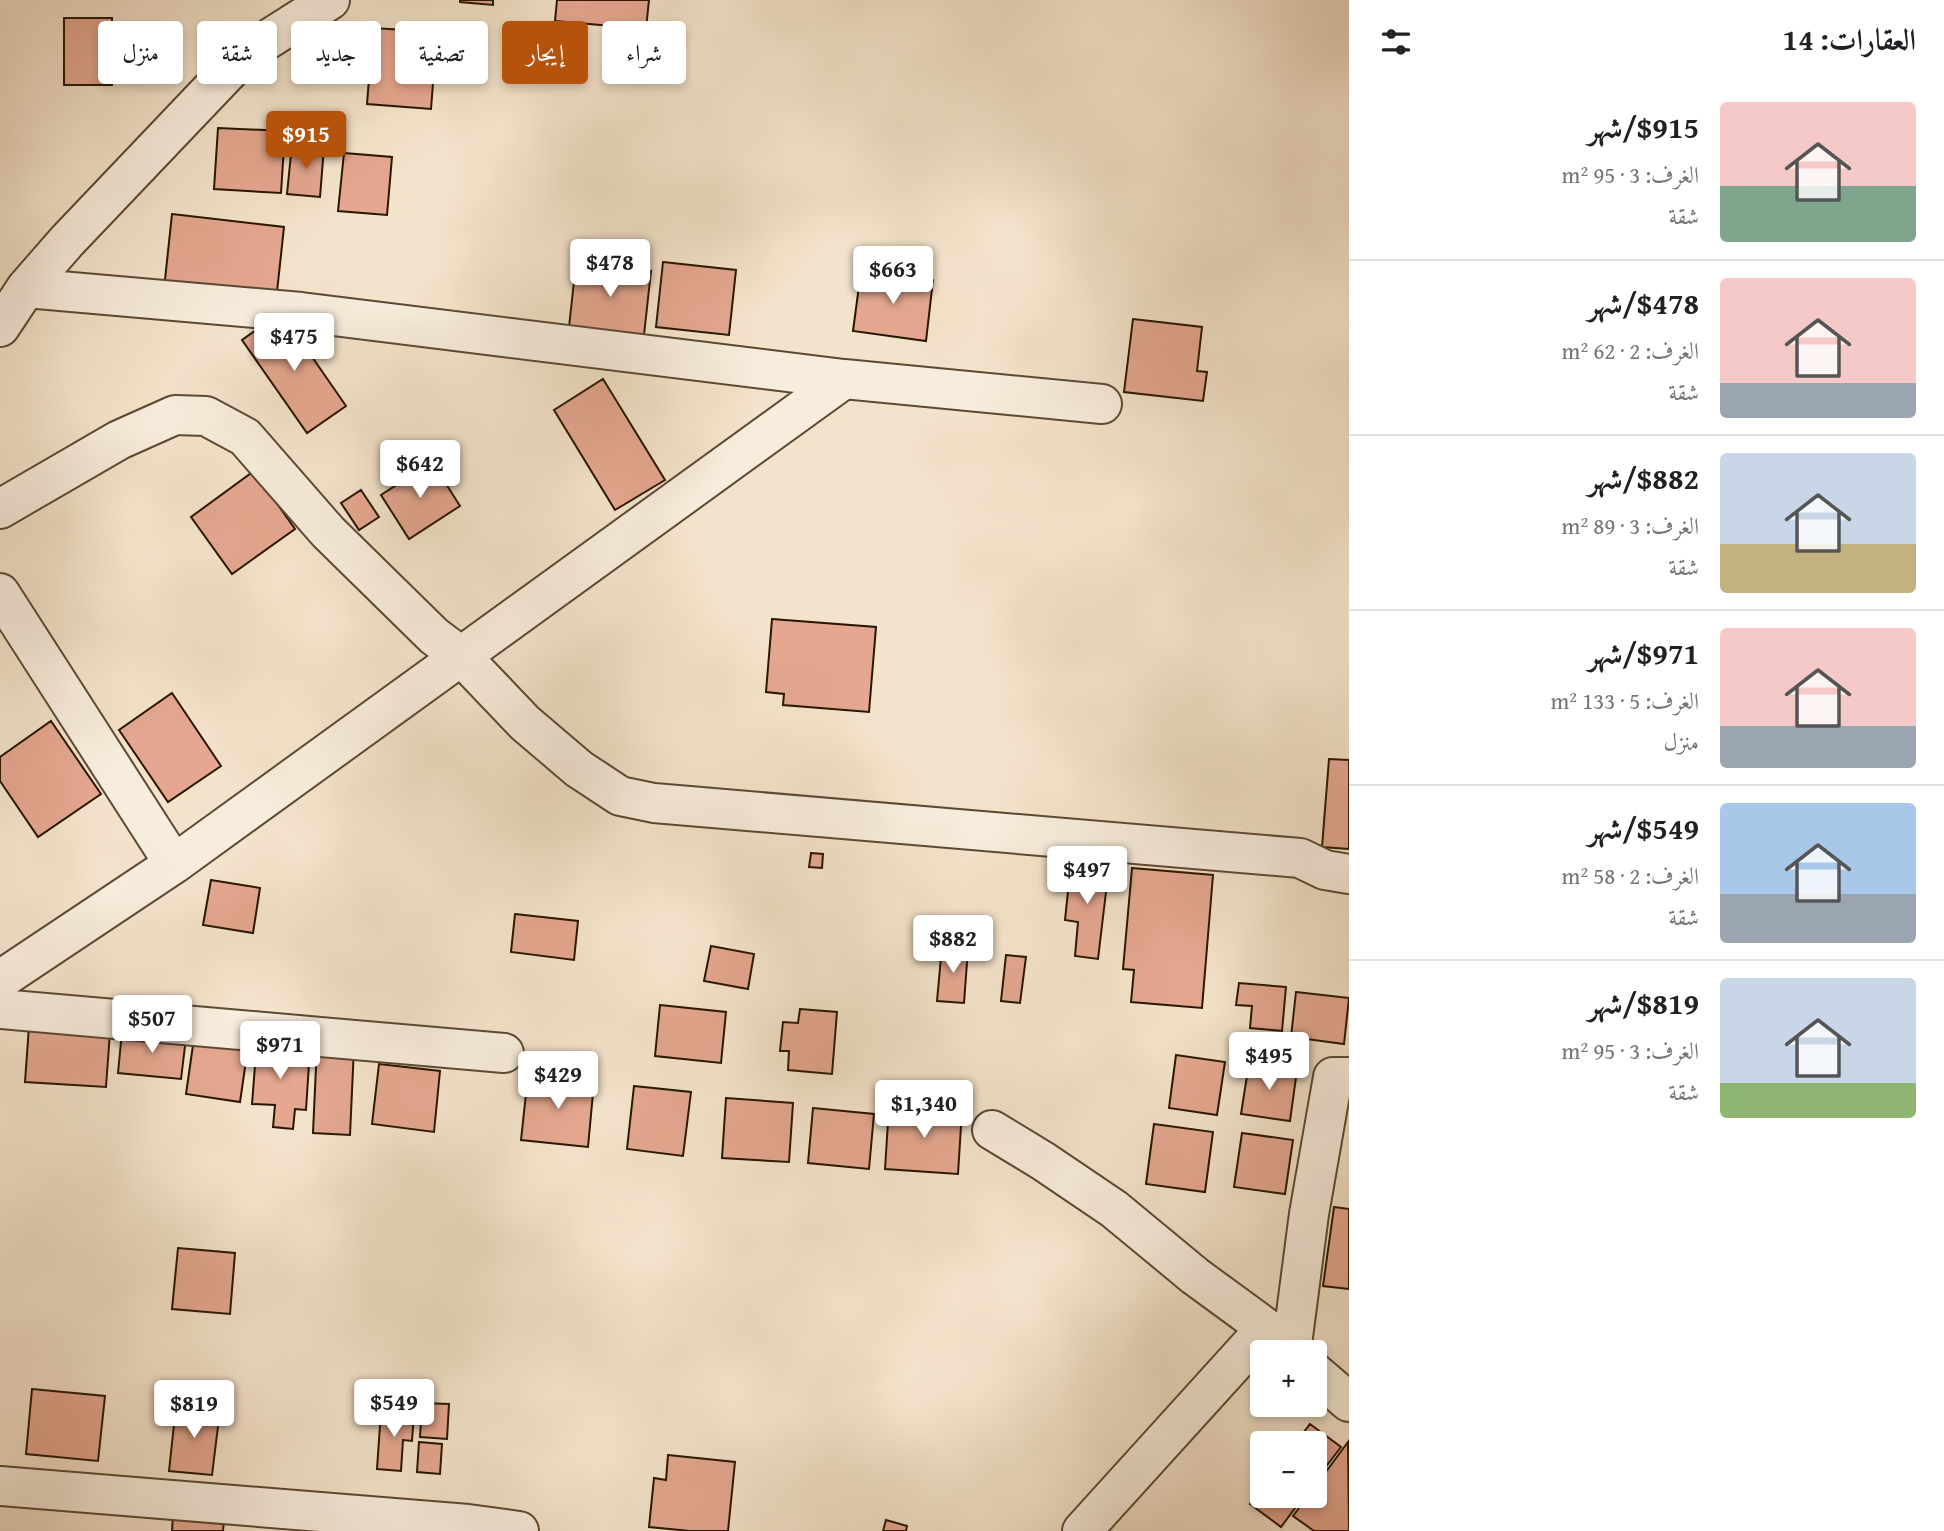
<!DOCTYPE html>
<html lang="ar">
<head>
<meta charset="utf-8">
<style>
	:root { --surface:#fff; --page:#f6f6f6; --text:#202124; --muted:#757577; --line:#e0e0e0; --accent:#b45309 }
	body { margin:0; font-family:"Gentium Book Plus",Amiri,serif; background:var(--page); color:var(--text); direction:rtl; height:100vh; display:flex; flex-direction:column; font-size:26px; white-space:nowrap }
	* { box-sizing:border-box; margin:0 }
	p { font-size:23px; color:var(--muted) }
	.icon { flex:none; width:38px; height:38px; fill:none; stroke:currentColor; stroke-width:2; stroke-linecap:round; stroke-linejoin:round }
	.map { position:relative; flex:1; overflow:hidden; direction:ltr }
	.details { display:flex; flex-direction:column; background:var(--surface); width:595px }
	.details>* { flex:none }
	.hud { position:absolute; left:21px; top:21px; width:665px; height:63px; direction:rtl; display:flex; gap:14px }
	.controls { position:absolute; left:1250px; top:1340px; display:grid; gap:14px }
	.controls a { display:grid; place-items:center; width:77px; height:77px; border-radius:7px; background:var(--surface); box-shadow:0 4px 10px #0003; font-size:35px }
	.price { position:absolute; translate:-50% -60px; padding:0 16px; border-radius:7px; background:#fff; color:#222; font-size:23px; line-height:46px; filter:drop-shadow(0 2px 4px #0008) }
	.price::after { content:''; position:absolute; left:50%; top:42px; width:21px; height:16px; margin-left:-10px; background:inherit; clip-path:polygon(0 0,100% 0,50% 100%) }
	.price.active { background:var(--accent); color:#fff }
	ul { padding:0; list-style:none }
	li { display:flex; align-items:center; gap:21px; height:175px; padding:0 28px }
	li+li { border-top:2px solid var(--line) }
	li span { display:grid; place-items:center; flex:none; width:196px; height:140px; border-radius:7px; color:#555 }
	li>.icon { margin-inline-start:auto }
	span .icon { width:84px; height:84px; fill:#fffc; stroke-width:1 }
	li b { font-size:30px }
	h2 { display:flex; justify-content:space-between; align-items:center; height:84px; padding:0 28px; font-size:30px }
	.tag { padding:0 24px; border-radius:7px; background:var(--surface); box-shadow:0 4px 10px #0003; font-size:24px; line-height:63px }
	.tag.active { background:var(--accent); color:#fff }
	main { display:flex; flex:1; min-height:0 }
	.map>svg:first-child { display:block }
</style>
</head>
<body>
<main>
<section class="details">
<h2>العقارات: 14<svg class="icon" aria-label="filters" viewBox="0 0 24 24"><path d="M4 7h16M4 17h16"/><circle cx="9" cy="7" r="2"/><circle cx="15" cy="17" r="2"/></svg></h2>
<ul>
<li><span style="background:linear-gradient(#f6c9c9 60%,#7fa58c 0)"><svg class="icon" aria-label="home" viewBox="0 0 24 24"><path d="M3 11l9-7 9 7M6 9v11h12V9"/></svg></span><div><b>$915/شهر</b><p>الغرف: 3 · 95 m²</p><p>شقة</p></div></li>
<li><span style="background:linear-gradient(#f6c9c9 75%,#9aa5b1 0)"><svg class="icon" aria-label="home" viewBox="0 0 24 24"><path d="M3 11l9-7 9 7M6 9v11h12V9"/></svg></span><div><b>$478/شهر</b><p>الغرف: 2 · 62 m²</p><p>شقة</p></div></li>
<li><span style="background:linear-gradient(#c9d6e8 65%,#c2b280 0)"><svg class="icon" aria-label="home" viewBox="0 0 24 24"><path d="M3 11l9-7 9 7M6 9v11h12V9"/></svg></span><div><b>$882/شهر</b><p>الغرف: 3 · 89 m²</p><p>شقة</p></div></li>
<li><span style="background:linear-gradient(#f6c9c9 70%,#9aa5b1 0)"><svg class="icon" aria-label="home" viewBox="0 0 24 24"><path d="M3 11l9-7 9 7M6 9v11h12V9"/></svg></span><div><b>$971/شهر</b><p>الغرف: 5 · 133 m²</p><p>منزل</p></div></li>
<li><span style="background:linear-gradient(#a9c7e8 65%,#9aa5b1 0)"><svg class="icon" aria-label="home" viewBox="0 0 24 24"><path d="M3 11l9-7 9 7M6 9v11h12V9"/></svg></span><div><b>$549/شهر</b><p>الغرف: 2 · 58 m²</p><p>شقة</p></div></li>
<li><span style="background:linear-gradient(#c9d6e8 75%,#8fb573 0)"><svg class="icon" aria-label="home" viewBox="0 0 24 24"><path d="M3 11l9-7 9 7M6 9v11h12V9"/></svg></span><div><b>$819/شهر</b><p>الغرف: 3 · 95 m²</p><p>شقة</p></div></li>
</ul>
</section>
<div class="map">
<svg width="1349" height="1531" viewBox="0 0 1349 1531">
	<rect width="100%" height="100%" fill="#f4e3cb"/>
	<filter id="stains"><feTurbulence type="fractalNoise" baseFrequency=".00286" numOctaves="4"/><feColorMatrix values="0 0 0 0 .2 0 0 0 0 .09 0 0 0 0 .02 0 0 0 .5 -.17"/></filter>
	<radialGradient id="worn" r=".72"><stop offset=".6" stop-color="#630" stop-opacity="0"/><stop offset="1" stop-color="#630" stop-opacity=".3"/></radialGradient>
	<path fill="#e5a790" stroke="#281600" stroke-width="2" d="M460,0h33v5l-33,-3z
		M557,0h92l-3,29 -91,-8z
		M64,18h48v67h-48z
		M330,24l37,1 -2,23 -36,-1z
		M373,28l64,4 -6,77 -64,-5z
		M218,128l67,3 -4,62 -67,-4z
		M292,144l32,3 -4,50 -33,-3z
		M344,153l48,4 -5,58 -49,-4z
		M172,214l112,13 -8,74 -112,-12z
		M663,262l73,8 -7,65 -73,-8z
		M576,263l75,8 -7,64 -75,-8z
		M861,271l72,9 -7,61 -73,-10z
		M281,312l65,94 -39,27 -65,-93z
		M1133,319l69,8 -5,44 10,1 -4,29 -79,-9z
		M603,379l62,101 -50,30 -61,-100z
		M432,462l28,44 -51,33 -28,-44z
		M254,471l41,58 -63,45 -41,-57z
		M361,490l18,27 -20,13 -18,-27z
		M772,619l104,8 -7,85 -86,-7 1,-11 -18,-2z
		M172,693l49,73 -53,36 -49,-72z
		M51,721l50,73 -63,43 -38,-56v-24z
		M1329,759l20,1v89l-27,-2z
		M811,853l12,1 -1,14 -13,-1z
		M1071,863l38,4 -11,92 -23,-3 3,-34 -13,-2z
		M1132,868l81,7 -11,133 -71,-6 3,-32 -11,-1z
		M211,880l49,8 -7,45 -50,-8z
		M515,914l63,7 -4,39 -63,-8z
		M711,946l43,8 -6,35 -44,-8z
		M942,946l26,3 -4,54 -27,-2z
		M1006,955l20,2 -6,46 -19,-2z
		M1239,983l47,4 -4,44 -32,-3 2,-22 -16,-1z
		M1296,992l53,6 -5,46 -53,-7z
		M660,1005l66,7 -5,51 -66,-7z
		M800,1009l37,3 -5,62 -44,-4 1,-19h-9l3,-29 15,1z
		M29,1026l81,6 -4,55 -81,-5z
		M122,1031l64,7 -5,41 -63,-6z
		M194,1038l54,9 -8,55 -54,-8z
		M257,1040l42,3 -2,20 12,1 -3,46 -11,-1 -2,20 -20,-2 2,-22 -23,-1z
		M317,1045l37,2 -4,88 -37,-2z
		M1176,1055l49,7 -8,53 -48,-7z
		M1249,1063l48,7 -7,51 -49,-7z
		M379,1064l61,7 -6,61 -62,-8z
		M528,1075l66,7 -6,65 -67,-7z
		M634,1086l57,6 -8,64 -56,-7z
		M726,1098l67,5 -4,59 -67,-4z
		M889,1106l73,4 -4,64 -73,-5z
		M813,1108l61,6 -5,55 -61,-6z
		M1154,1124l59,8 -8,60 -59,-8z
		M1242,1133l51,7 -8,54 -51,-7z
		M1334,1207l15,2v80l-26,-3z
		M178,1248l57,5 -5,61 -58,-5z
		M32,1389l73,7 -7,65 -72,-7z
		M422,1403l27,1 -2,35 -27,-2z
		M176,1406l44,4 -8,65 -43,-4z
		M381,1411l33,2 -2,28 -9,-1 -2,31 -24,-2z
		M1310,1424l31,23 -27,35v-38h-19z
		M419,1442l23,2 -2,30 -23,-2z
		M1348,1442l1,89h-35l-21,-15 15,-20h6v-8z
		M668,1455l67,7 -7,69h-38l-41,-4 5,-49 12,2z
		M1262,1488v8h42l-23,31 -31,-23z
		M173,1515l51,5 -1,11h-51z
		M886,1520l21,6 -1,5h-23z"/>
	<g fill="none" stroke-linecap="round" stroke-linejoin="round">
		<g stroke="#5b4933" stroke-width="42">
			<path id="minor" d="M26,288l275,24 543,67 258,25
				M0,327l26,-39 41,-47 178,-187 85,-54
				M0,509l119,-69 56,-25 31,1 39,21 83,95 106,104 28,21 63,66 54,46 41,27 34,7 646,55 25,12 24,4
				M0,593l174,271
				M0,980l174,-116 670,-485
				M0,1009l504,44
				M992,1130l51,31 71,48 81,67 71,52
				M1291,1352l18,-138 24,-137h16
				M1314,1372l35,30
				M0,1486l468,38 51,7
				M1082,1531l184,-203 26,25"/>
		</g>
		<use href="#minor" stroke="#f8eddd" stroke-width="38"/>
	</g>
	<rect width="100%" height="100%" filter="url(#stains)"/>
	<rect width="100%" height="100%" fill="url(#worn)"/>
</svg>
<div class="controls">
<a>+</a>
<a>−</a>
</div>
<b class="price active" style="left:306px;top:171px">$915</b>
<b class="price" style="left:610px;top:299px">$478</b>
<b class="price" style="left:893px;top:306px">$663</b>
<b class="price" style="left:294px;top:373px">$475</b>
<b class="price" style="left:420px;top:500px">$642</b>
<b class="price" style="left:1087px;top:906px">$497</b>
<b class="price" style="left:953px;top:975px">$882</b>
<b class="price" style="left:152px;top:1055px">$507</b>
<b class="price" style="left:280px;top:1081px">$971</b>
<b class="price" style="left:1269px;top:1092px">$495</b>
<b class="price" style="left:558px;top:1111px">$429</b>
<b class="price" style="left:924px;top:1140px">$1,340</b>
<b class="price" style="left:394px;top:1439px">$549</b>
<b class="price" style="left:194px;top:1440px">$819</b>
<div class="hud">
<a class="tag">شراء</a>
<a class="tag active">إيجار</a>
<a class="tag">تصفية</a>
<a class="tag">جديد</a>
<a class="tag">شقة</a>
<a class="tag">منزل</a>
</div>
</div>
</main>
</body>
</html>
